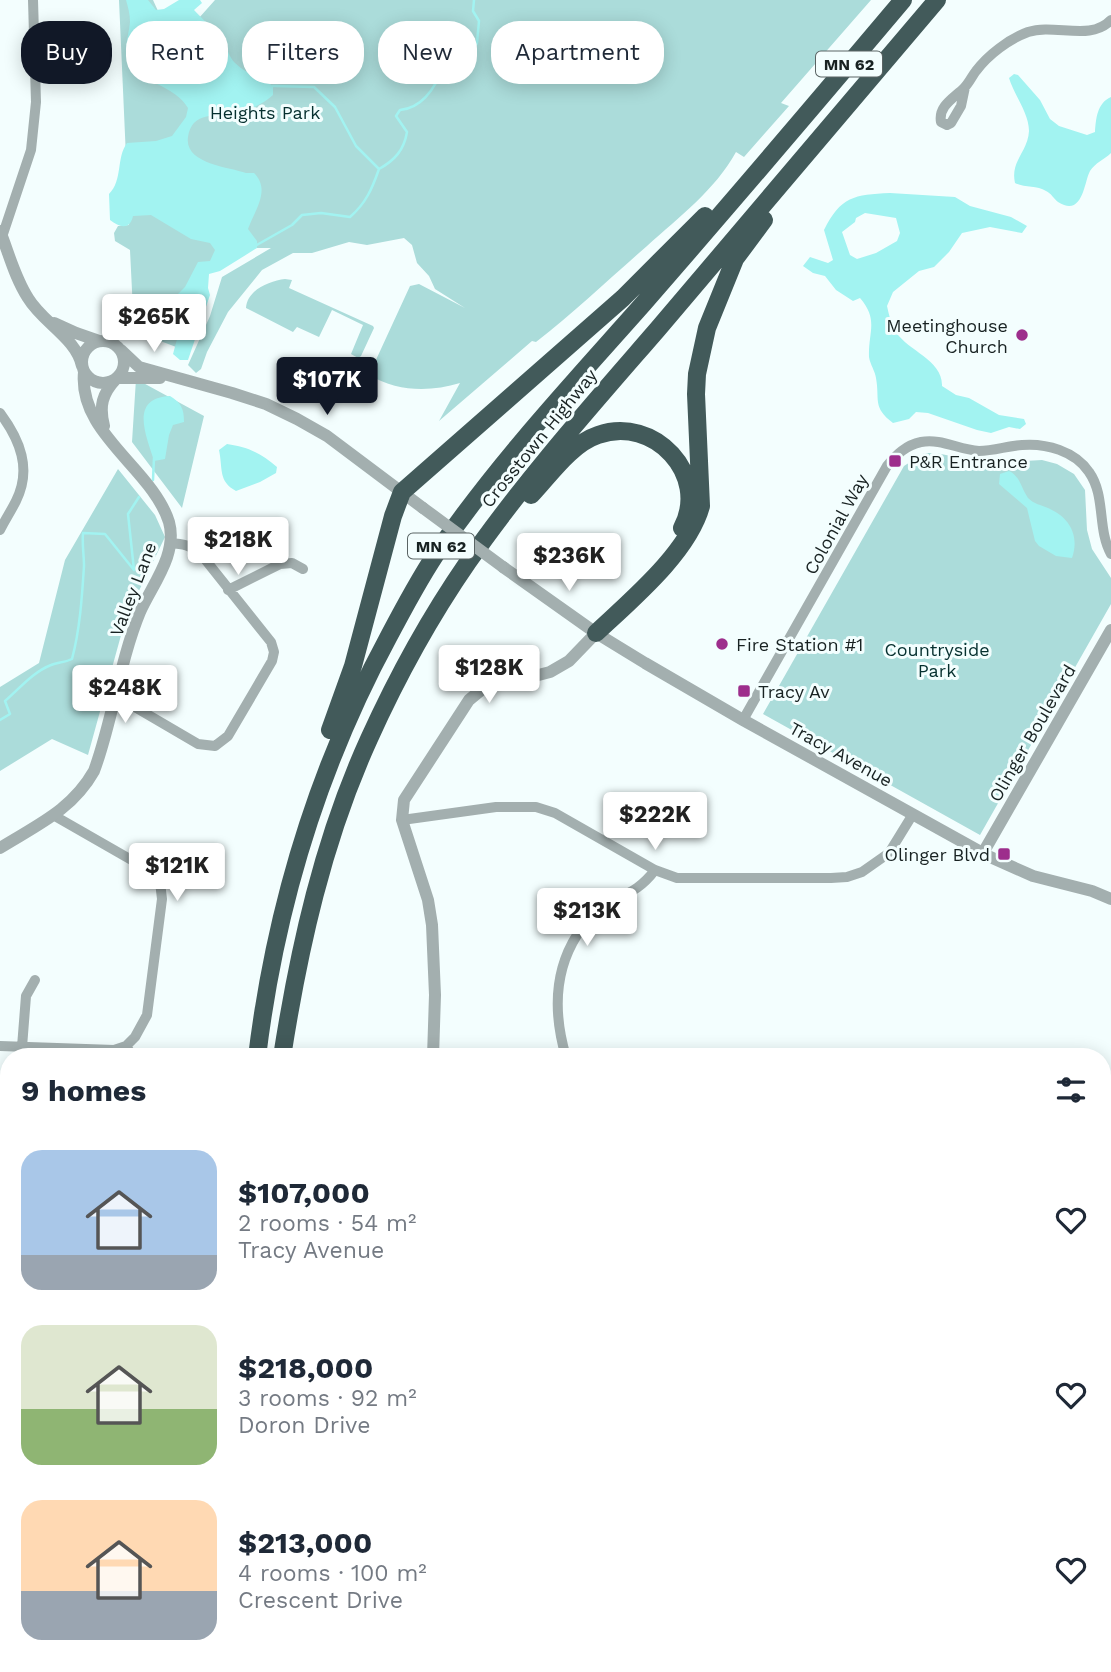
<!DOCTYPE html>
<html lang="en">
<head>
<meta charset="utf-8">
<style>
	:root { --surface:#fff; --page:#f2f2f3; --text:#1f2937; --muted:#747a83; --accent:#111827 }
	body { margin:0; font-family:"Work Sans",sans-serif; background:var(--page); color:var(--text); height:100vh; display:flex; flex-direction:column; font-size:26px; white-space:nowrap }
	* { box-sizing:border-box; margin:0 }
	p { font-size:23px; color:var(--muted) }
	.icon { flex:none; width:38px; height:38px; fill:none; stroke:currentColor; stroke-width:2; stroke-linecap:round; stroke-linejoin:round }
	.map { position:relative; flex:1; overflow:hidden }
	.sheet { position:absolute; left:0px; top:1048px; width:1111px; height:625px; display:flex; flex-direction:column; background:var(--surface); border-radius:28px 28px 0 0; box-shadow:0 4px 18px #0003 }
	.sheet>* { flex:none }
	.banner { position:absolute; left:21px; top:21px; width:700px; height:63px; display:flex; gap:14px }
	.price { position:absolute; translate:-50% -60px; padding:0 16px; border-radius:7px; background:#fff; color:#222; font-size:23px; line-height:46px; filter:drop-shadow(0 2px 4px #0008) }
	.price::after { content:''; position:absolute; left:50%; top:42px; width:21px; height:16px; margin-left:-10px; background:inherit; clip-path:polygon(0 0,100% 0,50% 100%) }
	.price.current { background:var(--accent); color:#fff }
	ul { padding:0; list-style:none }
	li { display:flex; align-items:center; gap:21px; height:175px; padding:0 21px }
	li span { display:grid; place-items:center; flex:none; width:196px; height:140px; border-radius:21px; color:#555 }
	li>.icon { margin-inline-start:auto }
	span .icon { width:84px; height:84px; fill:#fffc; stroke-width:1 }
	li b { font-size:30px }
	h2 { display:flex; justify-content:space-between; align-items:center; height:84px; padding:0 21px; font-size:30px }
	.chip { padding:0 24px; border-radius:28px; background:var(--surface); box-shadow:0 4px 18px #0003; font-size:24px; line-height:63px }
	.chip.current { background:var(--accent); color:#fff }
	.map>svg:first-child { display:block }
</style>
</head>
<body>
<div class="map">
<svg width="1111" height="1672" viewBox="0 0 1111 1672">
	<rect width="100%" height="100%" fill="#f3fefe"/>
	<path fill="#abdcda" d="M119,0h34l21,46 41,-46h656l-90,103 8,3 -45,51 -8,-5c-21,38 -57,65 -89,94 -37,32 -72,66 -111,96l-4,-1 -93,80 21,-38c-30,9 -62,9 -91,-8l41,-89 9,-2 46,24 -30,-19 -6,-13 -12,-13 -5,-18 -8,-7 -37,7 -18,-3 -37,11h-19l-31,17 -34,42 -21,40 -6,17 -5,4 -8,-8 22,-49 12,-39 49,-29h-14v-2l-52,23 -21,81 -50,-19 -4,-81 -15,-9 -1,-8 4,-7 11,-1z
		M285,279l7,1 -3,8 84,38 1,2 -13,28 -3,2 -7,-4 12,-29 -31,-15 -13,27 -22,-10 -4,5 -47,-24c1,-18 23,-27 39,-29z
		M136,379l68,37 -22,92 -50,-66z
		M924,453h12l50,10 56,-3 15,4 17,10 11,16 2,40 5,19 19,29v26l-131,231 -217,-121 141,-248z
		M118,469l37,46 10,22 -31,64 -11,27 -35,127 -36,-16 -52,32v-84l39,-24 26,-103z"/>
	<path fill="#a2f3f1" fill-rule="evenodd" d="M126,0h22l8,10 8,-1 15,-9h21l2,3 -8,7c10,11 22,21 30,33 4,7 5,14 11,20 11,11 26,14 38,23v9c-10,9 -25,16 -38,18 -20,4 -43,-2 -47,24 -4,27 41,30 58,36h8c17,17 1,37 -6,56l9,12v7l-37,23 -11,3 -1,14 2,7 -22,65h-8l-7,-6 10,-37 -6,-22 8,-8 13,-25 12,-1 5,-11 -5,-7 -19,-4 -40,-24 -18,1c-3,14 -13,12 -23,4l-1,-26c14,-14 7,-36 18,-51l29,-2 16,-5 14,-19 2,-9c-13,-23 -49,-25 -59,-48 -6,-13 0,-25 1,-38 0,-8 -2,-15 -4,-22z
		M1014,74l4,1 22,25 10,19 9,7 28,9 8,-3c1,-13 2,-29 16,-35v56c-6,6 -16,10 -21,18 -6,11 -7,47 -32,31 -4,-3 -7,-9 -12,-11 -9,-6 -21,-3 -31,-8 -5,-22 13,-31 14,-52 0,-18 -15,-36 -20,-53z
		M890,193l65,4 15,9 41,11 16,9 -5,7 -32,-6 -28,6 -13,19 -15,15 -15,4 -26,21 -6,14c2,9 4,18 9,26 12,19 47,28 46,54l14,9 13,3 30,17 25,4 2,5 -6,5 -11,-2 -18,6 -14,-3 -49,-17 -12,-1 -7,7 -16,4c-21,-16 -13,-23 -17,-45 -1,-7 -6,-14 -7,-21 -1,-25 10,-37 -9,-59l-7,3 -17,-11 -11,-14 -12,-3 -10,-7 7,-9 18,6 5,-3 -9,-30c17,-34 30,-35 66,-37zM865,213l31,5 4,15 -3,8 -21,12 -19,6 -7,-4 -8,-23 13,-10 1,-4z
		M170,396c11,7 14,12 14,26l-11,3 -4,10 -4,24 -11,2c-8,-26 -25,-63 16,-65z
		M227,444c21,3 34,9 50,23l-1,6 -16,9 -24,9c-18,-10 -13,-22 -17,-41z
		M1009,471c11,5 12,17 19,27 6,6 13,7 20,10 21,9 32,27 24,50l-16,-2 -17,-10 -4,-5 -8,-33 -28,-24 1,-10z"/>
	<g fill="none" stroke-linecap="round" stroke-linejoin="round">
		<path stroke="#a2f3f1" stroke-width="2.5" d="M273,86l41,1 21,20 21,39 23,23
			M255,246l37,-21 10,-10 19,-2 29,4c16,-14 22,-28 29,-48 16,-9 25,-19 28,-37l-11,-16 4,-6c24,-2 37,-25 45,-47l13,-6 13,-2 6,-12 2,-22 -6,-10 1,-11
			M153,480l1,-22
			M0,720l10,-6 -5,-13c14,-12 28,-29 46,-36 7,-3 13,-2 21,-6 8,-30 10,-62 12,-93 0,-11 -2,-21 -1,-33l22,1 29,36 -6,-56 11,-17"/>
		<path stroke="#a3afaf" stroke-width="10" d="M965,87l-4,19 -10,17 -4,2 -6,-3c-3,-16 13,-24 23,-34 5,-5 8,-12 12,-17 12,-16 33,-32 52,-39 27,-9 62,10 83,-12
			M2,237l29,-87 5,-48 -3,-102
			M0,413c20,27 32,56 16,88 -5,10 -11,19 -16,29
			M228,590l52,-26 12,-1 11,6
			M116,696l82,48 17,2 13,-10 44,-75 2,-9 -3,-10 -71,-89c-9,-8 -18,-9 -30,-10
			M743,720l144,-254c9,-11 19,-21 34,-24 20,-4 38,8 58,9 15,0 28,-5 43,-6 24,-2 53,6 67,27 17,24 8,57 22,82
			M402,820l94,-13h40l19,6 100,57 22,8h154l16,-1 15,-5 27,-19 24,-39
			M0,1046l114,4 12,-4 9,-9 12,-22 15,-116 -2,-17 -11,-12 -96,-55
			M126,1046l7,11
			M22,1047l4,-51 9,-16
			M566,1057c-12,-41 -13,-84 11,-122 5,-8 12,-19 20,-25 24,-16 39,-15 58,-40
			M1102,1113l9,-2
			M0,1241l9,-15
			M1102,1285h9
			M0,1329l9,6
			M0,1482l9,-13
			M1102,1540l9,-15
			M1102,1597l9,1
			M0,1627l9,5
			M66,1664l13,8
			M293,1664l15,8
			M136,1672l1,-8
			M358,1672l5,-8
			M502,1672l5,-8
			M651,1672l6,-8"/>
		<path stroke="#a3afaf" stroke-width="12" d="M0,231c9,23 15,47 28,67 15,25 48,40 54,68
			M54,323l22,10 23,8
			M82 362a21 21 0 1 1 42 0a21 21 0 1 1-42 0Z
			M121,350l18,17 93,26 34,11 31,15 30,17 96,72
			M118,378h42
			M104,426c-5,-20 -2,-32 12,-47
			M503,567l93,66 49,30 98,57 245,136 45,20 59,15 19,8
			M0,848c37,-23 72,-38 94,-77 19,-51 25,-108 46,-159 12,-27 38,-58 29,-90 -17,-54 -91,-88 -85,-150
			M983,853l128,-223
			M433,1057l2,-62 -3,-70 -4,-25 -26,-80 2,-20 65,-100 23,-19 20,-4h19l19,-5 19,-11 27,-28
			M740,1664l13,8"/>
		<path stroke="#425a5a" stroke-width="18" d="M531,495c19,-20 40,-51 67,-60 56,-20 112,40 84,93
			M596,633c35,-33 92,-80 105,-127l-5,-112 1,-20 10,-46 28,-69 29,-39
			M330,730l23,-64 40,-150 9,-24 221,-194 82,-82
			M257,1057c18,-148 61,-290 132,-421 16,-30 32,-61 51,-88 60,-87 133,-165 203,-244 88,-101 174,-202 260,-304
			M282,1057c17,-109 41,-217 87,-318 28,-62 61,-122 99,-177 57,-82 124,-157 189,-232 93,-110 186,-220 280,-330
			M182,1672l3,-8
			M210,1672l3,-8"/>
		<g stroke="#768080" stroke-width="5">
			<path id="rail" d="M0,1135l9,1
				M953,1664l12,8"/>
		</g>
		<use href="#rail" stroke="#f3fefe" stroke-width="2.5" stroke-dasharray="8" stroke-linecap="butt"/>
		<path stroke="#a3afaf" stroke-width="12" d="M423,508l80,59"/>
	</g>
	<g fill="#9d2e8c" stroke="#f3fefe" stroke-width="2.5">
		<circle cx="1022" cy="335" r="7"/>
		<rect x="888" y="454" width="14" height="14" rx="3.5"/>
		<circle cx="722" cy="644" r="7"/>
		<rect x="737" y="684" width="14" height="14" rx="3.5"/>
		<rect x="997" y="847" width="14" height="14" rx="3.5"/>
	</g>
	<g text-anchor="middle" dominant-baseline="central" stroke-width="6" stroke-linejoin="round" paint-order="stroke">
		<g fill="#f3fefe" stroke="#5a6464" stroke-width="2">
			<rect x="816" y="51.5" width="66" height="25" rx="5"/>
			<rect x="408" y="533.5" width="66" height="25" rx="5"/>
		</g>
		<g font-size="16" font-weight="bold" fill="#182222">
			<text x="849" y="64">MN 62</text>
			<text x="441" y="546">MN 62</text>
		</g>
		<g font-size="18" fill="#06302f" stroke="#f3fefe">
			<text x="265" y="112">Heights Park</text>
			<text x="937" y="649">Countryside<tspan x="937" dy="21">Park</tspan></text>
		</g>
		<g font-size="18" fill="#182222" stroke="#f3fefe" text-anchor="start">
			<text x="1008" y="325" text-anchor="end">Meetinghouse<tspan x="1008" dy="21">Church</tspan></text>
			<text x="909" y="461">P&amp;R Entrance</text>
			<text x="736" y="644">Fire Station #1</text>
			<text x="758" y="691">Tracy Av</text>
			<text x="990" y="854" text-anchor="end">Olinger Blvd</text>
		</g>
		<g font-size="18" fill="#182222" stroke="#f3fefe">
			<text transform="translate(539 438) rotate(-51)">Crosstown Highway</text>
			<text transform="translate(836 524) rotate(-61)">Colonial Way</text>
			<text transform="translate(133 589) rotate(-69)">Valley Lane</text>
			<text transform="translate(1032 733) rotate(-60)">Olinger Boulevard</text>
			<text transform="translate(841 754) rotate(29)">Tracy Avenue</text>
		</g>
	</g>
</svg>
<b class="price" style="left:154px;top:354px">$265K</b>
<b class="price current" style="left:327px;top:417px">$107K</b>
<b class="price" style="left:238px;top:577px">$218K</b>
<b class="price" style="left:569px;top:593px">$236K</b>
<b class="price" style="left:489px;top:705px">$128K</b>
<b class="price" style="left:125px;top:725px">$248K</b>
<b class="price" style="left:655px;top:852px">$222K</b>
<b class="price" style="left:177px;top:903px">$121K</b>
<b class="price" style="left:587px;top:948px">$213K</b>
<div class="banner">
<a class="chip current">Buy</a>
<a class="chip">Rent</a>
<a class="chip">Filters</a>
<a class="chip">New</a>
<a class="chip">Apartment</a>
</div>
<section class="sheet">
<h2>9 homes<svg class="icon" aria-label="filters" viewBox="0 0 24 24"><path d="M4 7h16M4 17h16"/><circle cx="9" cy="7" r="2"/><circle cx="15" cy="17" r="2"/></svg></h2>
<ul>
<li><span style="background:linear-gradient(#a9c7e8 75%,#9aa5b1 0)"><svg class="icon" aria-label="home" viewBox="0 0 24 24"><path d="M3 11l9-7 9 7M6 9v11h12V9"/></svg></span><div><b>$107,000</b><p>2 rooms · 54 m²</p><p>Tracy Avenue</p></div><svg class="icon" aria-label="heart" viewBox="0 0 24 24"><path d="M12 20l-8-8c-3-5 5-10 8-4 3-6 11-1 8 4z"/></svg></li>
<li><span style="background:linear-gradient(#dfe7d0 60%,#8fb573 0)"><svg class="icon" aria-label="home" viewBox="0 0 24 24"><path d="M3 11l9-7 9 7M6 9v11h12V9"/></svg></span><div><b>$218,000</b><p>3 rooms · 92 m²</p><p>Doron Drive</p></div><svg class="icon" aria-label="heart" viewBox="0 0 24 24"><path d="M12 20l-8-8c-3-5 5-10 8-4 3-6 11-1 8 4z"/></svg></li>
<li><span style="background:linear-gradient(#ffd9b3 65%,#9aa5b1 0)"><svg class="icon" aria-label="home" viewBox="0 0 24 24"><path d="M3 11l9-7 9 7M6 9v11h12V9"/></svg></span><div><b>$213,000</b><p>4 rooms · 100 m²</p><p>Crescent Drive</p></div><svg class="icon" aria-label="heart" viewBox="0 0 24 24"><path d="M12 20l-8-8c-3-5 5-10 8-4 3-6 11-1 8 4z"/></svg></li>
</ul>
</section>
</div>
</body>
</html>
